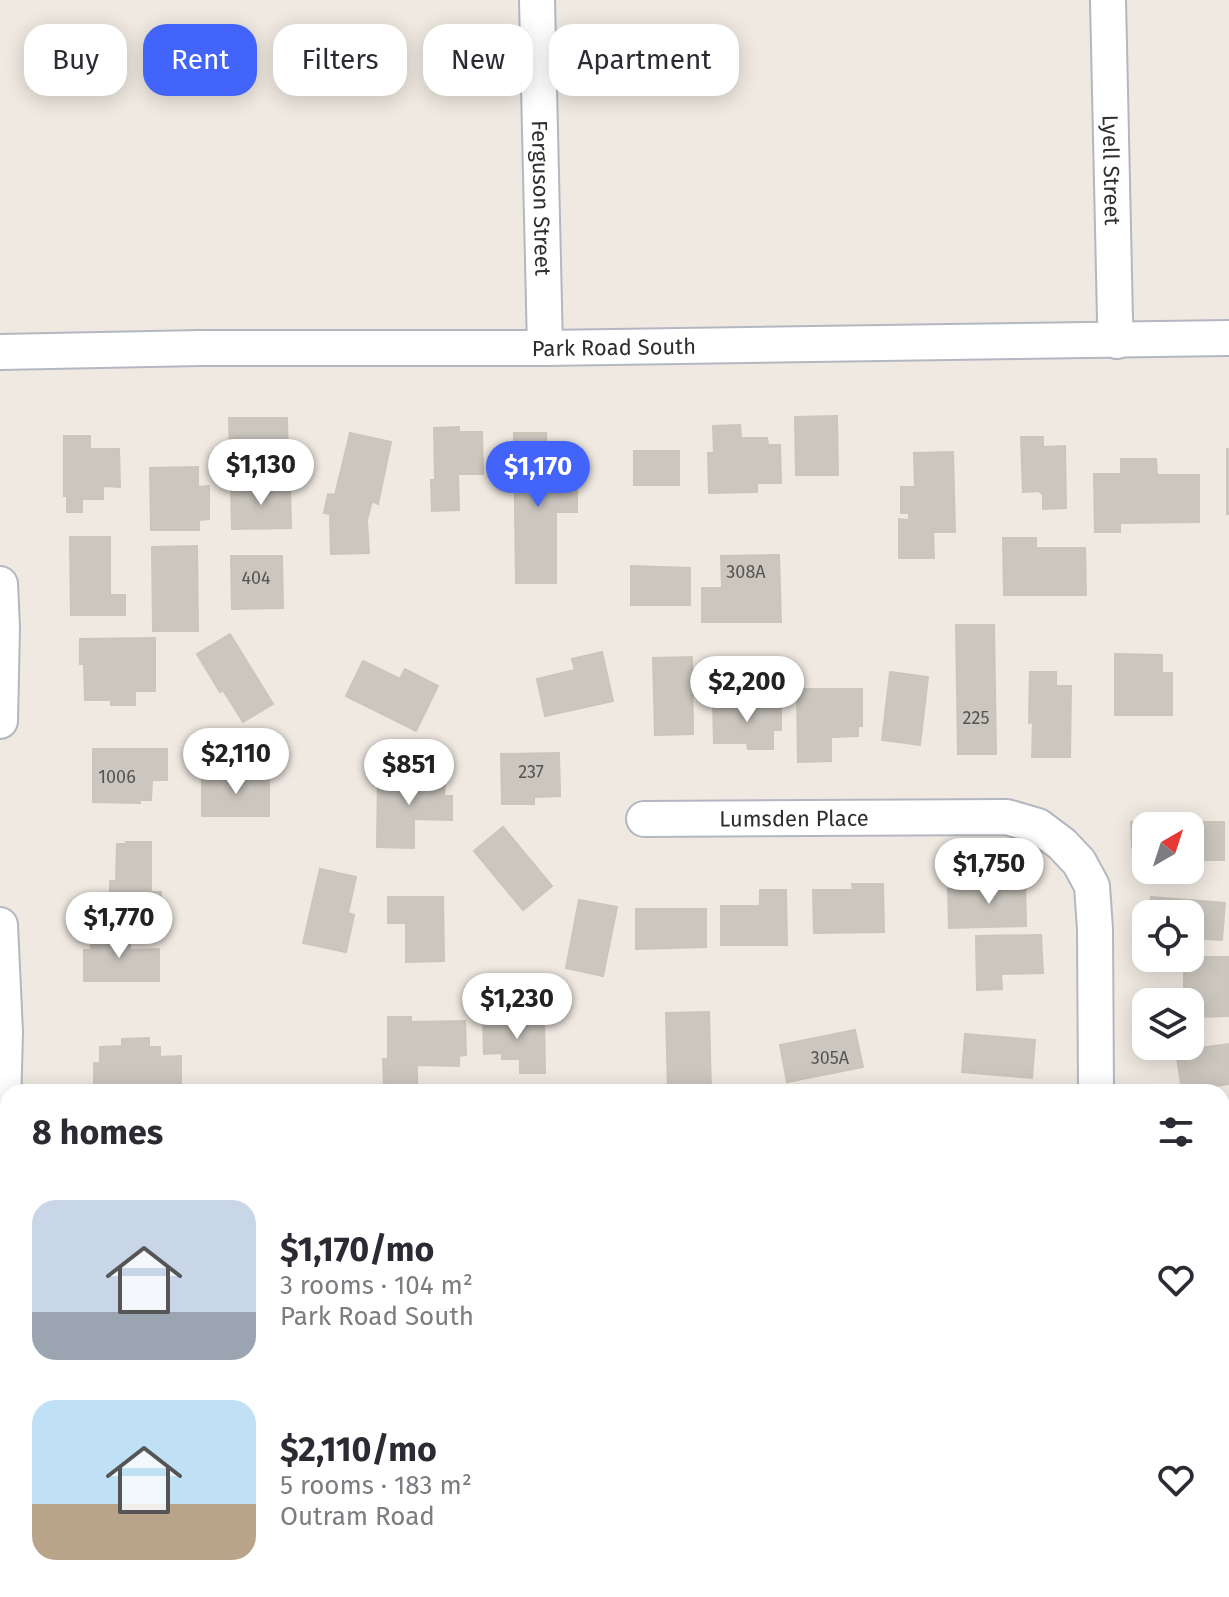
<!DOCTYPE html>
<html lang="en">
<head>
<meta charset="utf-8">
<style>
	:root { --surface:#fff; --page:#f2f2f3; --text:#2b2b33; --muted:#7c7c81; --accent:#4264fb }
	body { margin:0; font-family:"Fira Sans",sans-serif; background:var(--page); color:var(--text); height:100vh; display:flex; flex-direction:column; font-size:30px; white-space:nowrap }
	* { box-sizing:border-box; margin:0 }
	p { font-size:26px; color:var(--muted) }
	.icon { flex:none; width:44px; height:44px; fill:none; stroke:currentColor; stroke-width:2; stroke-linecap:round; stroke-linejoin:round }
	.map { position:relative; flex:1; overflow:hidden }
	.sheet { position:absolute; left:0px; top:1084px; width:1230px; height:514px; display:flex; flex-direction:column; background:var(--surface); border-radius:24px 24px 0 0; box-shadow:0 4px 20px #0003 }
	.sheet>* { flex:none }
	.hud { position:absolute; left:24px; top:24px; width:800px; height:72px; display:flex; gap:16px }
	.needle { width:52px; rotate:39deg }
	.fabs { position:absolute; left:1132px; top:812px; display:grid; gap:16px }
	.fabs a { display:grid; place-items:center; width:72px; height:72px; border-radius:16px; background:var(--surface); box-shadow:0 4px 20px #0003; font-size:40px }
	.price { position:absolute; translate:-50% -68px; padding:0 18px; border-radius:28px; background:#fff; color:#222; font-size:26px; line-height:52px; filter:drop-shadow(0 2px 4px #0008) }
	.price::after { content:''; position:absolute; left:50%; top:48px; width:24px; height:18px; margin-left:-12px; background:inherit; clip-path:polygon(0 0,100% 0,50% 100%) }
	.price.active { background:var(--accent); color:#fff }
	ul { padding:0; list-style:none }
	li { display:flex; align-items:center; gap:24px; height:200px; padding:0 32px }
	li span { display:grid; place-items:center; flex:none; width:224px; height:160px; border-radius:24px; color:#555 }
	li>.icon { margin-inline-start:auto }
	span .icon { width:96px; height:96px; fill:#fffc; stroke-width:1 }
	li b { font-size:34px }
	h2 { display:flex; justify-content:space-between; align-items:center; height:96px; padding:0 32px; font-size:34px }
	.pill { padding:0 28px; border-radius:24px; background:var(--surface); box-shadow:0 4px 20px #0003; font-size:28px; line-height:72px }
	.pill.active { background:var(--accent); color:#fff }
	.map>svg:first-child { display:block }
</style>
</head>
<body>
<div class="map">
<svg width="1229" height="1597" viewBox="0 0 1229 1597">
	<rect width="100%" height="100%" fill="#efe9e1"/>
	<path fill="#cbc7bf" stroke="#cbc5ba" stroke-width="2" d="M837,416l1,59h-42l-1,-58z
		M229,418h58l1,41 -58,2z
		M740,425l1,13h26l1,7h12l1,38h-24v9l-48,1 -1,-40h6l-1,-27z
		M459,427v5h23l1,42h-25l1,36 -27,1 -1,-31h4l-1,-52z
		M350,433l41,9 -13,62 -6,-3 -5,19 2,33 -38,1 -1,-40 -6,-1 4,-19 7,1z
		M514,433h32l1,40h30v39h-21v71h-40z
		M64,436h26v13h29l1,38 -17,-1v13h-21v13h-15v-16h-3z
		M1021,437h22v10l22,-1 1,62 -23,1v-14l-4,-4 -16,1z
		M1227,449h2v65h-2z
		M634,451h45v34h-45z
		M953,452l2,80h-22l1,26h-35v-39l10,1v-7h-8v-26h14l-1,-34z
		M1121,459h35l1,16h42v47l-79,1v9h-25l-1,-58h27z
		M198,467v20l11,-1v33l-10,1v10h-48l-1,-62z
		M290,485l1,43 -59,1 -1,-43z
		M70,537h40v58h15v20h-54z
		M1003,538h33v10h49l1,47h-82z
		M197,546l1,85h-45l-1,-84z
		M779,555l2,67h-79v-34h20l-1,-32z
		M231,556h51l1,52 -51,1z
		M631,566l59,2v37h-59z
		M956,625h38l2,129h-38z
		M230,634l43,70 -30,18 -20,-32 -3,2 -23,-38z
		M155,638v53h-20v14h-24v-5h-26l-1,-36h-4v-25z
		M602,652l11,49 -68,15 -8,-37 38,-9 -3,-11z
		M1115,654l47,1v18h10v42h-57z
		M692,657l1,77 -38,1 -2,-77z
		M363,661l37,18 5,-10 33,17 -22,45 -70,-35z
		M890,672l38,5 -8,68 -38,-5z
		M1030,672h26v14h15l-1,71h-38l1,-35 -4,1z
		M797,689h65v37h-4v10l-27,1v24l-33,1z
		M713,703h68v27h-8v19h-25l-1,-6h-33z
		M93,749h74v31h-15l-1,20h-12l1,3 -47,-1z
		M559,753l1,43 -26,1v7h-32l-1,-50z
		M378,775l67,1 -1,20h8v24l-38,-1v29l-37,-1z
		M269,776v40h-67v-39z
		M1131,822h93v38h-34v-34h-44v35v-14h-14z
		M503,827l49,59 -29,24 -49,-59z
		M126,842h25v50h10l-1,20 -50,-1v-30h6l1,-37h10z
		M320,869l36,8 -8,36 6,2 -8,37 -43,-9z
		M1025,879l1,47 -77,2 -1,-39 52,-1v-8z
		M852,884h31l1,48 -70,1 -1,-43h40z
		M760,890h26l1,55h-66v-39h39z
		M388,897h55l1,64 -38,1v-39h-18z
		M1151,897l74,6 -3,37 -32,-2v-24h-41z
		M579,900l38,7 -14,69 -37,-8z
		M636,909h70v38l-70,2z
		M91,933h39v17l29,-1v32h-75v-31h7z
		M1041,935l2,38 -42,1 1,15 -25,1 -1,-54z
		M1195,957h34v59l-39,1v-15h-12v-7h6v-25h12z
		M709,1012l2,80h-43l-2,-79z
		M544,1016l1,57h-25v-14h-18v-6l-18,1 -1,-36z
		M388,1017h23v5l54,-1 1,34 -7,1v10l-42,-1v23h-33l-1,-29h5z
		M855,1030l8,37 -76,15 -7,-37z
		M965,1034l70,6 -3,38 -70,-6z
		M149,1038v9h11v10l21,-1v31l-87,2v-26h6v-16l22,-1v-7z
		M1229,1044v40l-47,7 -6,-40z
		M1222,1365h7v59h-7z
		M1222,1470h7v44h-7z
		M1222,1548h7v44h-13v-2h6z
		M103,1590h42v7h-42z
		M215,1590h44v7h-44z
		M357,1590h45v7h-45z
		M477,1590h37l2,7h-37z
		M948,1590h58v7h-58z
		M1072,1590h22v7h-22z
		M1123,1590h67v7h-67z"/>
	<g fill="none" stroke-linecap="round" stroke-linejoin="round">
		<g stroke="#b4b7c1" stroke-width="38">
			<g id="minor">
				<path id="s1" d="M537,0l8,348"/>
				<path id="s2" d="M1108,0l7,319 2,22"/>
				<path id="s3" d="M0,352l200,-4h345l684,-10"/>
				<path d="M0,584l2,43 -2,94"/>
				<path id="s4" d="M644,819l363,-2 31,9 24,18 17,18 13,24 3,43 1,163"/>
				<path d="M0,925l5,107 -3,112 6,267"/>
				<path d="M1222,1296h7"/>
				<path d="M13,1597v-7"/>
			</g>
		</g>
		<use href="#minor" stroke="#fff" stroke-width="34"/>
	</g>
	<g text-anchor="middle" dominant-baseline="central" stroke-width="7" stroke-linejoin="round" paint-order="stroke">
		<g font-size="18" fill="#555452">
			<text x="746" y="572">308A</text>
			<text x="256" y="578">404</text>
			<text x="976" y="718">225</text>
			<text x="531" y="772">237</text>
			<text x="117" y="777">1006</text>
			<text x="830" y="1058">305A</text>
		</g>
		<g font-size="22" fill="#2e2e2e" stroke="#fff">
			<text stroke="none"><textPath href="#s2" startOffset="170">Lyell Street</textPath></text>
			<text stroke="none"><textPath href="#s1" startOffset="198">Ferguson Street</textPath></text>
			<text stroke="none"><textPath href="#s3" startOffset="614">Park Road South</textPath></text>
			<text stroke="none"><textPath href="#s4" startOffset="150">Lumsden Place</textPath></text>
		</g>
	</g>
</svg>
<div class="fabs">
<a><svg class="needle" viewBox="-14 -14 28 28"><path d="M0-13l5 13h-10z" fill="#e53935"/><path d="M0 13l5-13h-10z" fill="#7c7c81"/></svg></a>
<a><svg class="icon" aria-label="locate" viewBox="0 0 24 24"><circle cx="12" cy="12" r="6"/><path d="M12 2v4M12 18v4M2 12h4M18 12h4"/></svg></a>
<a><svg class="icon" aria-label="layers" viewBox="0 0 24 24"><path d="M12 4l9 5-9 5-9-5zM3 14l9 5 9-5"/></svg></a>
</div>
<b class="price" style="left:261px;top:507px">$1,130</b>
<b class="price active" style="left:538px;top:509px">$1,170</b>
<b class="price" style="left:747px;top:724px">$2,200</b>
<b class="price" style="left:236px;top:796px">$2,110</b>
<b class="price" style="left:409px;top:807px">$851</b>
<b class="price" style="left:989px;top:906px">$1,750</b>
<b class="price" style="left:119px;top:960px">$1,770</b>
<b class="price" style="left:517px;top:1041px">$1,230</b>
<div class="hud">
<a class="pill">Buy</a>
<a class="pill active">Rent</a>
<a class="pill">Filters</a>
<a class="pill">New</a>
<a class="pill">Apartment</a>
</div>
<section class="sheet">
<h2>8 homes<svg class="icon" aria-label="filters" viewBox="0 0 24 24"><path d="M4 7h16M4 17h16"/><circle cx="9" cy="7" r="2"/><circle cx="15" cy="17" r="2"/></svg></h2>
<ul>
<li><span style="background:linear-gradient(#c9d6e8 70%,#9aa5b1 0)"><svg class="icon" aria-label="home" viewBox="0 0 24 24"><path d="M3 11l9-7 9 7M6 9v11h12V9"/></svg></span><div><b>$1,170/mo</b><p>3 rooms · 104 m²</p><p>Park Road South</p></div><svg class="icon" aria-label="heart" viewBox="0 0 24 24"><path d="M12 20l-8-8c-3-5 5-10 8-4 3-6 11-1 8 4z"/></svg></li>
<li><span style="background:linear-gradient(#bfe0f5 65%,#b9a48a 0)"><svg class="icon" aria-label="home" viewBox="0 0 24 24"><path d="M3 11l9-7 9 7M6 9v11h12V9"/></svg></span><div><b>$2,110/mo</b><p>5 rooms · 183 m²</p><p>Outram Road</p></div><svg class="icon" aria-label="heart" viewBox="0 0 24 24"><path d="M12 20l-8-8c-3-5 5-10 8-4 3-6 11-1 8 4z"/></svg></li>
</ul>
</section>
</div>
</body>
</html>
